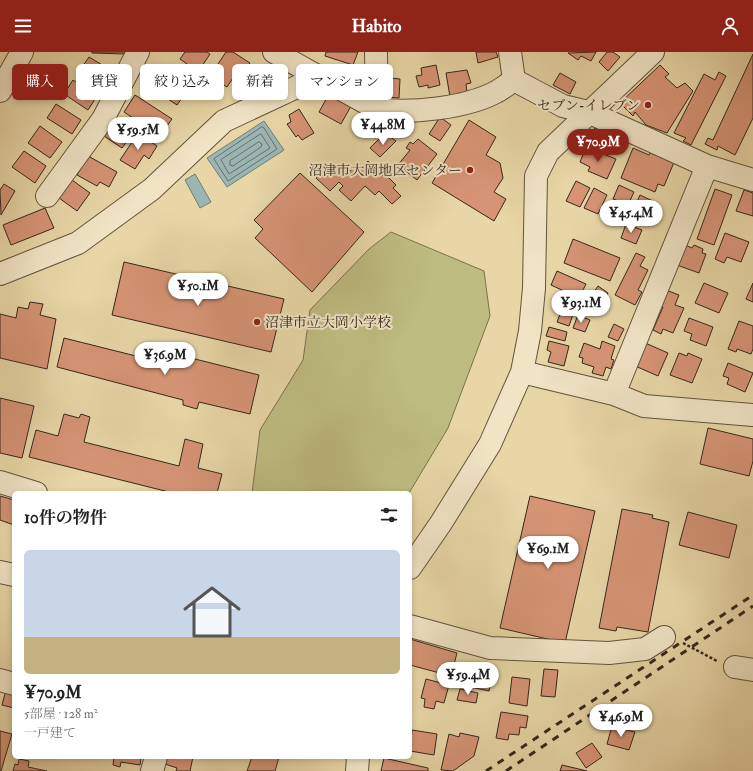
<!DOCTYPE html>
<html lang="ja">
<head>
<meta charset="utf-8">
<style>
	:root { --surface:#fff; --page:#f2f2f2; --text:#222; --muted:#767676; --line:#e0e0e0; --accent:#8f2418 }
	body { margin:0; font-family:"IM FELL Double Pica","Noto Serif JP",serif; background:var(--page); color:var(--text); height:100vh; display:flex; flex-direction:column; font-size:15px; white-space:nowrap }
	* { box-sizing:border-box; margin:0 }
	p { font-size:13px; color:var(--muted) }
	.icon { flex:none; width:22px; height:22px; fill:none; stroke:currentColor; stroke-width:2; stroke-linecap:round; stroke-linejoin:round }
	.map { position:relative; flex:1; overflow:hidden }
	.panel { position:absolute; left:12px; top:439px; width:400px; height:268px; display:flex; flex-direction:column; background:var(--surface); border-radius:6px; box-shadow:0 2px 6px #0003 }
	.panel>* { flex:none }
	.top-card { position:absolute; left:12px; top:12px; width:400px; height:36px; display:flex; gap:8px }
	.price { position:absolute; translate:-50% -34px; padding:0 9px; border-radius:14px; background:#fff; color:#222; font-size:13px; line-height:26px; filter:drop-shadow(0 1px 2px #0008) }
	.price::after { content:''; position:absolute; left:50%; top:24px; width:12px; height:9px; margin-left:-6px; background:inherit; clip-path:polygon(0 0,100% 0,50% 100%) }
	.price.current { background:var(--accent); color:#fff }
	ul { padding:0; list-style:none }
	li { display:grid; align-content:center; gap:8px; height:212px; padding:0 12px }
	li+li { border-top:1px solid var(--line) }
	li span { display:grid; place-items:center; height:124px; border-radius:6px; color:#555 }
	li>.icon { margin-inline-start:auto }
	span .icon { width:72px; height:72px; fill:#fffc; stroke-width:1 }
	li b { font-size:17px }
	h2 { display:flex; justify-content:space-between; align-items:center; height:48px; padding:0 12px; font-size:17px }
	.chip { padding:0 14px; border-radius:6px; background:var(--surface); box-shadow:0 2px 6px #0003; font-size:14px; line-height:36px }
	.chip.current { background:var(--accent); color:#fff }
	header { display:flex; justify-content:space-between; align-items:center; height:52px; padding:0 12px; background:var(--accent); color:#fff; font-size:18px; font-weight:700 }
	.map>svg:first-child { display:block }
</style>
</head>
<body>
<header><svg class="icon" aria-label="menu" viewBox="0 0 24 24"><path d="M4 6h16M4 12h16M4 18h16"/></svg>Habito<svg class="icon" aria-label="person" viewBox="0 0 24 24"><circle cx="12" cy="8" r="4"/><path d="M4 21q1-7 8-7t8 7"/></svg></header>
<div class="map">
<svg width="753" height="719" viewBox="0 0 753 719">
	<rect width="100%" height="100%" fill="#e8d6a6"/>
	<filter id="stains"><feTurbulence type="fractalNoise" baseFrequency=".005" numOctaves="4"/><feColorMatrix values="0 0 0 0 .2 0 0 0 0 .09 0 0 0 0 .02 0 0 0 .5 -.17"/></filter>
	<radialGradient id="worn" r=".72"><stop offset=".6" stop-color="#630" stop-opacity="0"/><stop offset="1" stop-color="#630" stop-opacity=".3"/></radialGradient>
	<path fill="#bebc81" stroke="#79724f" d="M391,180l93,39 6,45 -42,112 -39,65h-157l8,-63 43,-70 7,-50 59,-61z"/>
	<path fill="#9bb6b2" stroke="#727d76" d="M264,69l20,29 -57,37 -20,-29z
		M195,122l16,28 -11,6 -15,-28z"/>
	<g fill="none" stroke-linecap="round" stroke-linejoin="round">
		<path stroke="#686e68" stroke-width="1" d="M262,75l2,1 13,21 -49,32 -14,-22z
			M261,82l9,14 -41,26 -8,-14z
			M259,90l3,2 -1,3 -28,19 -3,-1v-4z"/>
	</g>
	<path fill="#d69475" stroke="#34271d" d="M92,0h33v2l-33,-1z
		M185,0h22l3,2 -12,18 -18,-13z
		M226,0h7l17,11 -11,15 -4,-3 -8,12 -17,-11z
		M326,0h32l-5,13 -28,-9z
		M476,0h20l2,5 -20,6z
		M596,0l-5,9 -10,-5 -3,4 -10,-7z
		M607,0h6l7,5 -12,14 -9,-9z
		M753,2v64l-18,37 -17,-9 -1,4 -12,-6 3,-6 5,2z
		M89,5l25,15 -9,14 -25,-16z
		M436,13l4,20 -12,3v-3l-9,2 -3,-11 6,-1 -1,-7z
		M660,13l9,9 -4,3 12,11 8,-5 8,8 -26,42 -21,-8 -11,-13 -2,4 -13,-13z
		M359,14l6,3 -3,9 4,2 -4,10 -16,-6 5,-11 3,2z
		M467,18l4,13 -5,1 1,8 -17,5 -4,-24z
		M384,19h6v7l10,1 -1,19 -16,-1z
		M719,20l7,4 -35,69 -8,-4 3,-3 -12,-5 30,-59 11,6z
		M560,21l16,9 -6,12 -17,-9z
		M171,23l18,13 -12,17 -18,-12z
		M73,28l24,16 -9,14 -24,-16z
		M329,42l22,12 -10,18 -22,-12z
		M135,43l37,24 -12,17 -36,-24z
		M56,52l25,16 -9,14 -25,-16z
		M299,57l15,24 -12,7 -4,-5 -2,2 -9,-13 4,-2 -2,-7z
		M440,65l11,8 -11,16 -11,-7z
		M116,66l19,13 -13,17 -18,-12z
		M469,68l27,17 -10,18 14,8 3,15 -9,14 12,7 -12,22 -62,-38z
		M596,73l27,12 -6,14 -27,-11z
		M40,74l22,16 -12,16 -22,-15z
		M138,81l19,13 -8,13 -5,-4 -9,14 -15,-9z
		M389,84l7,5 -16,16 -10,-9 9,-9 4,3z
		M418,87l19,15 -20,26 -19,-15 12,-15 -4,-2 4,-6 3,2z
		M586,95l30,12 -9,20 -19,-8 2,-4 -10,-5z
		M633,96l16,7 3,-5 23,10 -11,26 -6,-2 -3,8 -34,-14z
		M24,99l22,15 -11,17 -23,-16z
		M88,104l29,16 -8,15 -9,-5 -3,4 -20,-11z
		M368,109l15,15 2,-2 11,11 -3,3 8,8 -9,8 -13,-13 -4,4 -10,-9 -14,15 -12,-11 4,-4 -4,-4 -9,9 -14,-13 15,-15 14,13 11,-11 4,4z
		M300,121l64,59 -52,60 -57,-54 8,-9 -9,-9z
		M72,128l18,13 -13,18 -18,-13z
		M576,129l14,7 -10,19 -14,-6z
		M4,132l11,7 -14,24 -1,-25z
		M619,133l15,7 -6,13 -15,-6z
		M594,136l13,7 -9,19 -14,-6z
		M715,137l17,6 -18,50 -17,-6z
		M744,138l9,3v23l-17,-5z
		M640,143l15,7 -6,14 -15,-7z
		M45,156l9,20 -43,17 -8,-20z
		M626,172l16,6 -6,14 -15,-6z
		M725,181l24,9 -8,20 -14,-5 -3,6 -9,-4z
		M573,187l47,19 -10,23 -46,-18z
		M685,193l7,3 2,-3 9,4 -1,4 4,1 -7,19 -22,-8z
		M636,201l9,4 -5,9 8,4 -10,20 4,2 -7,13 -20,-10z
		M124,210l160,37 -13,53 -159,-37z
		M557,219l29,13 -7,14 -28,-13z
		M704,231l24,10 -9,20 -24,-10z
		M753,231v19l-7,-3z
		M598,234l10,7 -15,21 -9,-7z
		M666,238l13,5 -4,10 9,3 -11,25 -10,-4 -2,5 -8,-4 10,-23 -4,-1z
		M30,250l13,2 -3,11 16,4 -9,50 -47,-11v-44l16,4 2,-11 10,2z
		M562,257l11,5 -4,12 -12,-4z
		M578,263l12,5 -5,12 -12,-4z
		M689,266l24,9 -7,19 -16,-6 2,-6 -8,-3z
		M739,269l14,5v23l-2,5 -14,-5 -1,3 -8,-3z
		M614,272l10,5 -6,12 -10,-4z
		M549,275l18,5 -2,9 -19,-5z
		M64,286l104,26 3,-11 88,22 -9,39 -51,-12 -2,7 -14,-4v-5l-126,-33z
		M549,289l20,5 -5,20 -16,-4 3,-10 -4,-2z
		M602,289l13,5 -4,13 3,1 -3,9 -5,-2 -3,9 -11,-3 2,-6 -12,-4 1,-5 -4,-1 5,-14 16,6z
		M643,290l25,11 -10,23 -25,-11z
		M679,301l8,3 1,-3 14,6 -10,24 -22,-8z
		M728,311l25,10 -8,19 -18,-8 2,-6 -6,-2z
		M0,346l34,8 -12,52 -22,-5z
		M64,362l15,4 2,-4 9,3 -6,25 95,24 6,-27 18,5 -5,24 24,6 -5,19h-44l-144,-36 7,-27 22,6z
		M708,376l45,11v22l-4,15 -49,-12z
		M0,444l14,4v25l-14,-5z
		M530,444l65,15 -30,132 -65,-15z
		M622,457l31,6 -1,3 17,4 -21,110 -31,-5 -1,4 -17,-3z
		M688,460l49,13 -8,33 -50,-13z
		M410,587l47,14 -6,23 -41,-11z
		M472,612l22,5 -5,22 -28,-6 3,-17 6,1z
		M544,617l14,1 -3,27 -14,-1z
		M512,625l18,2 -3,27 -18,-3z
		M426,627l23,6 -5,18 -8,-2 -2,8 -10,-2 1,-8 -4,-1z
		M460,637l18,4 -2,10 -19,-3z
		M6,638l8,2v16l-12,-3z
		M501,660l27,4 -2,12 -6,-1 -1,8 -10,-1 -1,6 -12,-2z
		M612,674l23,6 -6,18 -22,-6z
		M412,678l25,4 -3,21 -24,-4z
		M0,679l12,3 -11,37h-1z
		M460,681l19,4 -5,19 -21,15 -12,-1 8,-36 10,3z
		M592,691l10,14 -16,11 -10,-15z
		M114,705h24l3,1 -1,7 -19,-3 -1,5 -7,-2z
		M167,705h26l-3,14h-14l1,-3 -12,-4z
		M252,705h27l-4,14h-28z
		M384,706l44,10v3h-47z
		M19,707l10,2 -1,6 19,4h-34l2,-7 3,1z
		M562,713l25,6h-27z"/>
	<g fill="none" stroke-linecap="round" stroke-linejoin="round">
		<g stroke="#61533f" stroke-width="24">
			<path id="minor" d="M274,0l103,57c33,5 89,-1 119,-17 6,-3 12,-8 18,-12
				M376,0l1,57
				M510,0l4,28 49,26 25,6 119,54 46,14
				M0,39l22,-39
				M47,144l56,-77 35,-67
				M0,222l78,-31 74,-54 72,-68 94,-44
				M522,320l92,22 30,12 109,9
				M614,342l93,-228
				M0,430l36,11
				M410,516l31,-45 49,-79 32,-72 8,-41 4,-43 2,-112 12,-24 105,-100
				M0,520l14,3
				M410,574l80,22 119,5 36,-4 19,-12
				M735,615l18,3
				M0,628l14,4
				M152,719l4,-14
				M357,719l1,-14"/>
		</g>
		<path stroke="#34271d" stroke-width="2.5" stroke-dasharray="3 2" stroke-linecap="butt" d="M683,591l34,18"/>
		<use href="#minor" stroke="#f0e4c5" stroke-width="22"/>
		<path stroke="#34271d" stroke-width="3" stroke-dasharray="7 7" stroke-linecap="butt" d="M486,719l267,-176
			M506,719l247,-165"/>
	</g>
	<g fill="#8f2418" stroke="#f0e4c5" stroke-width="1.5">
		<circle cx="648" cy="53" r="4"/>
		<circle cx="470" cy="118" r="4"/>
		<circle cx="257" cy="270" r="4"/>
	</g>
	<g text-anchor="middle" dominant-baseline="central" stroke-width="4" stroke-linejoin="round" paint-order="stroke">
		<g font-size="14" fill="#34271d" stroke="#f0e4c5" text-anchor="end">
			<text x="640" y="53">セブン-イレブン</text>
			<text x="462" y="118">沼津市大岡地区センター</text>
			<text x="265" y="270" text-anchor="start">沼津市立大岡小学校</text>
		</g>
	</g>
	<rect width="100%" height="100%" filter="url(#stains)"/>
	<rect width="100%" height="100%" fill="url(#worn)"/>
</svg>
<b class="price" style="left:383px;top:94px">¥44.8M</b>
<b class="price" style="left:138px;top:99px">¥59.5M</b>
<b class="price current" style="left:598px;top:111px">¥70.9M</b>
<b class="price" style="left:631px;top:182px">¥45.4M</b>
<b class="price" style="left:198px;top:255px">¥50.1M</b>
<b class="price" style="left:581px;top:272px">¥93.1M</b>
<b class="price" style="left:165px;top:324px">¥36.9M</b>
<b class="price" style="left:548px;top:518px">¥69.1M</b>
<b class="price" style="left:468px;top:644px">¥59.4M</b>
<b class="price" style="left:621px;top:686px">¥46.9M</b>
<div class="top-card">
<a class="chip current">購入</a>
<a class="chip">賃貸</a>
<a class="chip">絞り込み</a>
<a class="chip">新着</a>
<a class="chip">マンション</a>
</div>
<section class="panel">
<h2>10件の物件<svg class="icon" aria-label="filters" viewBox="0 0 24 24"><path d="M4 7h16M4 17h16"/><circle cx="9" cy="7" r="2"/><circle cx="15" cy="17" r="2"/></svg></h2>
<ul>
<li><span style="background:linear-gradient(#c9d6e8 70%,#c2b280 0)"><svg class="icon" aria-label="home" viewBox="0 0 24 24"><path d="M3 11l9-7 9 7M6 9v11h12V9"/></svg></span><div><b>¥70.9M</b><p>5部屋 · 128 m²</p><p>一戸建て</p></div></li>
</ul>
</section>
</div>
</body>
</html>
